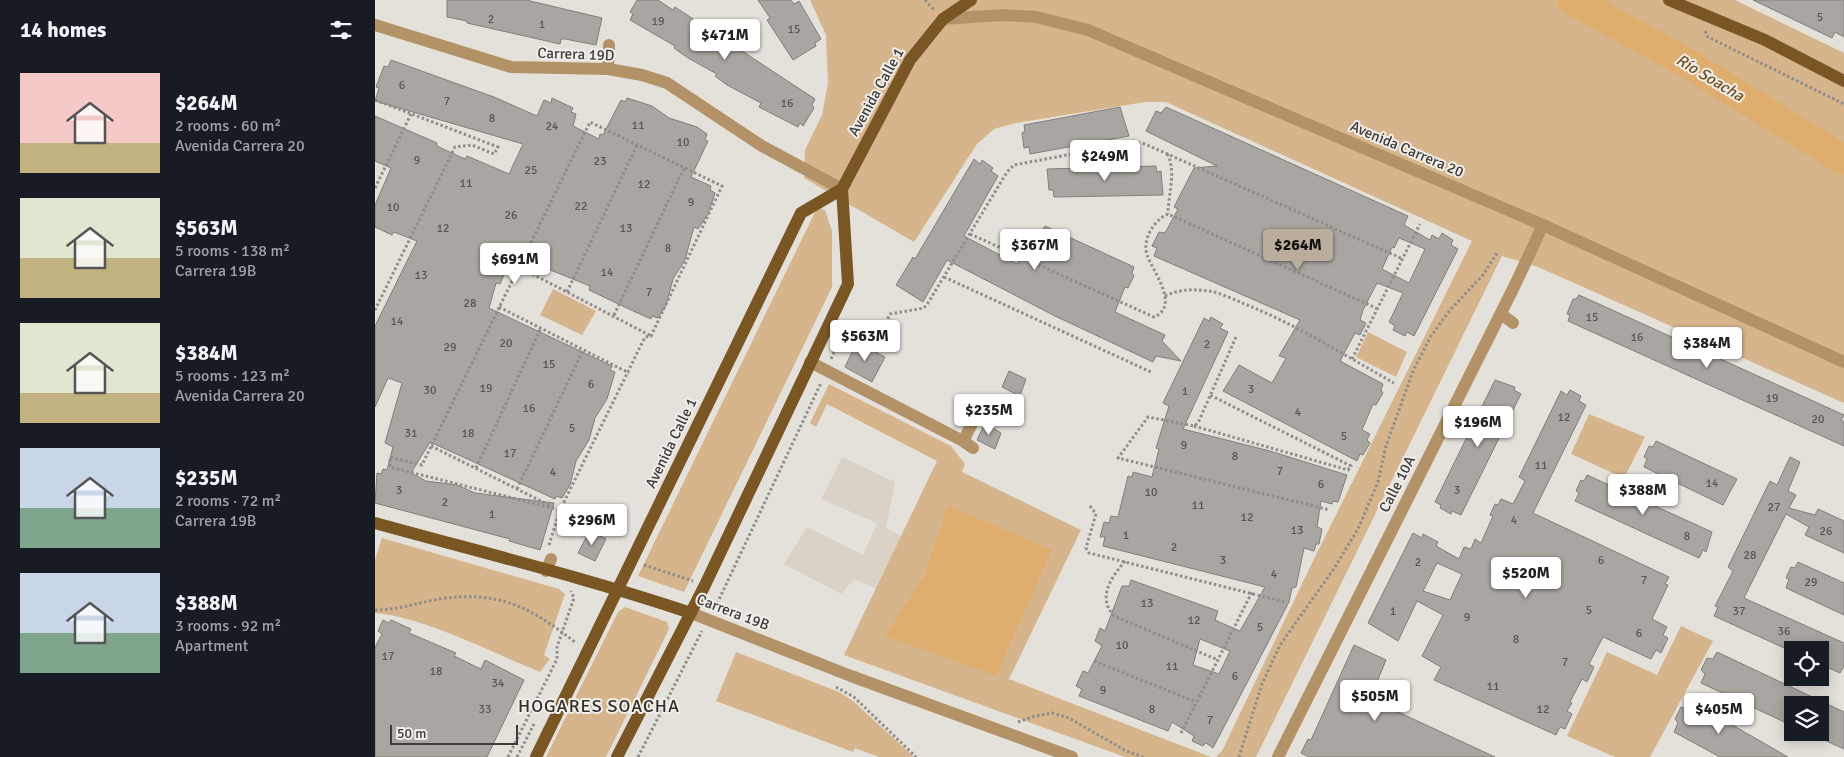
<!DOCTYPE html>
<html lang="en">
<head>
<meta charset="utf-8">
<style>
	:root { --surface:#171b24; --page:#20242c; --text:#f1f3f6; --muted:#9ea1a6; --accent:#baad9c }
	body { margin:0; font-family:Signika,sans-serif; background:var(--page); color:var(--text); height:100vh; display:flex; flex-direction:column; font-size:19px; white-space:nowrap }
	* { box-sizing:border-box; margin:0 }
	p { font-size:16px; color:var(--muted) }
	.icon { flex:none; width:28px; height:28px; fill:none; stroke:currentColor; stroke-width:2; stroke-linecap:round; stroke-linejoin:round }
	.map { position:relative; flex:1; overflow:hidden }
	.panel { display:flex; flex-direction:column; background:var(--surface); width:375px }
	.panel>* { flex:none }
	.buttons { position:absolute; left:1409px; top:641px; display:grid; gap:10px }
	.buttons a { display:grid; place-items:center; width:45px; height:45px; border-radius:0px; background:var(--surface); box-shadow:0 2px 12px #0003; font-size:25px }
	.scale { position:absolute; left:15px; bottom:12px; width:128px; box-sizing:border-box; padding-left:5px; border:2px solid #3d3c3a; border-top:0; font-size:14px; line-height:18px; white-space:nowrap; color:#3d3c3a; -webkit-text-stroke:4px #f1ede8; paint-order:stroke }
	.price { position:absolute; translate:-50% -42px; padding:0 11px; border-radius:5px; background:#fff; color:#222; font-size:16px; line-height:32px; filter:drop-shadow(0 1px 2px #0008) }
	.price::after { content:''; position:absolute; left:50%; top:30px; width:15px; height:11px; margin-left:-8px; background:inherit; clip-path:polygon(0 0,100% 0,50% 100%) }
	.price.on { background:var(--accent); color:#111 }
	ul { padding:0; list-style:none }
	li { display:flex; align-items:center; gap:15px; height:125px; padding:0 20px }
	li span { display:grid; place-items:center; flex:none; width:140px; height:100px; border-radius:0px; color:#555 }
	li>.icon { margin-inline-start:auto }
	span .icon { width:60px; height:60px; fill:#fffc; stroke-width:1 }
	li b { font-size:21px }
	h2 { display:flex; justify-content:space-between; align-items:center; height:60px; padding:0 20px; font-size:21px }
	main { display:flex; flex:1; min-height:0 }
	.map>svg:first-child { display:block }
</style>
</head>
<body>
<main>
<section class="panel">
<h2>14 homes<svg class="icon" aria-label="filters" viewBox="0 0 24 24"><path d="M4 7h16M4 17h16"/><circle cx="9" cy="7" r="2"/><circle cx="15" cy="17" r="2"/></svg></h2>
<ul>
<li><span style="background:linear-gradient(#f6c9c9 70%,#c2b280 0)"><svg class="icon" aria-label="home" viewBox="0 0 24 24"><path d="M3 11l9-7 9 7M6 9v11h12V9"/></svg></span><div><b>$264M</b><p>2 rooms · 60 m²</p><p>Avenida Carrera 20</p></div></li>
<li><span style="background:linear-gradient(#dfe7d0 60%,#c2b280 0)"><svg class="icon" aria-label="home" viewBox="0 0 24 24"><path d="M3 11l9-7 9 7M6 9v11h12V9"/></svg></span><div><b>$563M</b><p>5 rooms · 138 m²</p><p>Carrera 19B</p></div></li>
<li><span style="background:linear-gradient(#dfe7d0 70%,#c2b280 0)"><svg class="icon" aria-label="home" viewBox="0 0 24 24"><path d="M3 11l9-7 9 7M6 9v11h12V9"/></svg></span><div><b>$384M</b><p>5 rooms · 123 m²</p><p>Avenida Carrera 20</p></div></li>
<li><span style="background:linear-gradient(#c9d6e8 60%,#7fa58c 0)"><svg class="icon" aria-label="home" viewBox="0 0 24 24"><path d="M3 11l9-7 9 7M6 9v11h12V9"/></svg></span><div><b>$235M</b><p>2 rooms · 72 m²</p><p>Carrera 19B</p></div></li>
<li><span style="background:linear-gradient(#c9d6e8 60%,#7fa58c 0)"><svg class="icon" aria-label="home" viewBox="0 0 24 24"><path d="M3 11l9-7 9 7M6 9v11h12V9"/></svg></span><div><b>$388M</b><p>3 rooms · 92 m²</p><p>Apartment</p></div></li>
</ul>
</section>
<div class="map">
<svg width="1469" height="757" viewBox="0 0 1469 757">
	<rect width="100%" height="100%" fill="#e4e0da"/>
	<path fill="#dbd2c7" d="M467,457l53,25 -9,46 15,8 -25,53 -22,-10 -13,15 -57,-30 23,-37 56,28 14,-32 -56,-24z"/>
	<path fill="#d6b58c" d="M435,0h925l109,53v350l-306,-136 -36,-11 -246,501h-40l6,-6 92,-192 158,-318 -306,-139h-21l-129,21 -22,6 -17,15 -63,98 -110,-64 1,-28 17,-35 6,-32 -2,-48z
		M442,208l8,2 7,21v56l-148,305 -46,-16z
		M178,289l43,22 -14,24 -42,-20z
		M993,332l39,20 -11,25 -40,-20z
		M454,384l122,62 14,18 -3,8 119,58 -72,149 202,78h-86l-281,-102 93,-194 -110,-57 -11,23 -6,-4z
		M1214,414l56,23 -21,41 -53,-24z
		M7,538l177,51 6,5 -21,61 6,4 -10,13c-47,-19 -116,-55 -165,-59v-53z
		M250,607l42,15 2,7 -63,128h-60l72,-145z
		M1306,626l32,15 -63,116h-35l-48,-21 40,-84 50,23z
		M361,652l103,40 14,9 61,56h-35l-24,-9 -2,4 -137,-51z"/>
	<path fill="#dfae6f" d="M573,506l104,44 -56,126 -111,-40 39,-60z"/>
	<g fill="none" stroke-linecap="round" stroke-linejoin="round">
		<path stroke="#dfae6f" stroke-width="30" d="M1197,0l113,62 159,98"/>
	</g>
	<path fill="#a9a5a0" stroke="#827e79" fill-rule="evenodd" d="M72,0h79l76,18 -6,27 -31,-6h-4l-1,5 -93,-21v-2l-20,-4z
		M262,0h21l15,10 2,-3 140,92 -3,6 2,3 -11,18 -3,-3 -2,4 -39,-20 2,-4 -34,-18 -12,-9 2,-2 -29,-16 -14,-10 1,-2 -45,-26 3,-6 -3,-2z
		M383,0h33l3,4 5,-3 22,38 -6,4 1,3 -23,14 -26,-40 3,-2z
		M1378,0h91v37l-9,-5 -3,6z
		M16,60l103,37 43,19 7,-16 7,3 1,-5 21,10 -2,4 5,2 -3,12 26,13 1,-5 3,1 18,-35 4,2 2,-4 25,8 17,12 28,9 10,7 -2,6 3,1 -17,36 20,9 -1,4 5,3 -7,21 -10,15 -4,-2 -9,33 -12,19 -7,26 -8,13 -6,-2 -1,3 -20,-9 -42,-20 1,-4 -47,-19 1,-4 -29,-13 -15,34 -4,-1 -7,25 123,58 -2,4 5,2 -8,27 -12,19 -6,22 -13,21 -6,24 -8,13 -6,-2 -1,3 -125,-57 -19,31 15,8 31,4 18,8 79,10 -14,47 -31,-9 1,-2 -135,-36 2,-30 4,1 2,-5 4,1 6,-23 -8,-4 17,-60 -14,-5 -13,29v-81l42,-85 -23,-9 -2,3 -17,-8v-22l16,-37 -16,-7v-45l62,27 -1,2 5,3 24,11 2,-3 42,18 14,-30 -148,-43 4,-13 -3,-1 8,-21 4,1z
		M745,107l9,29 -99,18 -1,-7 -5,1 -2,-15 3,-2 -1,-6z
		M791,107l242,109 -4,9 26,15 2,-5 7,4 3,-6 11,7 -2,5 7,4 -44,87 -7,-4 -2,4 -12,-6 2,-4 -6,-4 14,-29 -26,-10 -14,27 -3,10 6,3 -6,12 -5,-2 -15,28 43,23 -2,6 2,3 -7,12 -3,-1 -11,26 8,4 -3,6 3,3 -7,12 -3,-1 -3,7 -134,-70 16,-26 33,18 14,-25 -7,-2 21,-36 -146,-64 3,-8 -5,-2 7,-14 6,1 13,-24 -4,-2 20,-39 23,-2 -71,-35 10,-20 5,2zM1024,238l26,11 -16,34 -27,-14 10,-22 2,1z
		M599,159l6,5 2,-4 11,8 -2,3 7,5 -34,60 53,28 19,-34 5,2 4,-6 89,41 -2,6 2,3 -6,12 -3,-1 -10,25 50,23 -3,6 19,20 -25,-5 -3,6 -98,-46 -108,-56 -24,42 -27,-17 17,-28 2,2z
		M781,166l1,6 4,-1 2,24 -109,2 -1,-7h-4l-2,-21z
		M1204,295l265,120 -3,5 3,2v24l-276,-125 2,-6 -3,-1 6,-15h3z
		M836,317l12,7 -3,4 8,4 -45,97 87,22 77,24 -9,27 -5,-1 -1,3 -11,-3 -4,26 5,2 -3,15h-3l-2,7 -10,-3 -8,39 -4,1 -3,14 -76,146 -7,-5 -3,3 -11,-5 2,-5 -22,-14 -4,9 -89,-35 3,-7 -6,-3 7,-15 5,2 14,-27 -7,-5 5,-13 5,3 17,-45h7l2,-6 87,31 -3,9 25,11 25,-44 -162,-41 2,-9h-5l4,-15 5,1 2,-7 7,1 10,-41 4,1 1,-5 19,5 7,-28 -3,-1 13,-42 -6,-3 41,-85 5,3zM825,639l30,12 -11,23 -26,-9z
		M482,342l28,15 -13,25 -27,-15z
		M634,371l17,8 -6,17 -18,-9z
		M1120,380l20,7 -1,3 7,4 -60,121 -9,-4 -1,3 -11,-6 1,-3 -6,-3z
		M1195,390l11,6 -2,5 7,4 -53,108 136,64 -4,7 3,1 -16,34 15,8 -4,8 5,3 -7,15 -5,-3 -5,9 -48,-22 -14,27 5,3 -7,15 -5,-3 -12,23 2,1 -5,8 5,3 -7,15 -5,-2 -4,8 -122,-55 7,-13 -19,-11 21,-41 -26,-14 -19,40 -30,-18 45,-90 9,5 1,-4 15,8 -2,4 23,13 5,-12 7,2 4,-10 6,4 12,-27 -3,-1 5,-11 3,1 3,-6 12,5 12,-23 -6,-4 42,-86 6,4zM1062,563l25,11 -12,26 -27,-9z
		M610,423l16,10 -6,16 -18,-9z
		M1281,441l81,38 -14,26 -79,-38 3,-8 -3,-2 5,-11 4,1z
		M1415,457l10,5 -12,29 8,4 -7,13 26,7 3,-6 26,12v32l-39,-18 4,-8 -23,-13 -42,84 100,45v23l-4,7 -20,-9v-14h-12l-15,-7v9l-79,-36 4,-9 -3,-1 18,-35 -5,-4 42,-86 7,4z
		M1212,475l125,57 -6,20 -3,-2 -4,8 -124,-57 4,-8 -3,-2 5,-11 3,1z
		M215,530l16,9 -11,22 -17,-8z
		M1423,562l46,21v32l-58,-27 3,-9 -3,-1 5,-11 4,1z
		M8,620l6,3 2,-3 20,9 -2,4 47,20 -2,3 27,13 4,-9 39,20 -37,77h-112v-110l7,-13 -4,-3z
		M979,645l32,15 -16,39 125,58h-186l-8,-4 7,-14 3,1z
		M1342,652l127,60v37l-24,-11v-33h-27v21l-92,-43 4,-9 -4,-4 6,-12 6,1z
		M1317,702l49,28 47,27h-68l-46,-25 4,-9 -3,-4 6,-12 6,2z"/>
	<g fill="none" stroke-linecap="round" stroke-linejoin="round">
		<path stroke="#8f8d89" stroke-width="3" stroke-dasharray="2.5 2.5" stroke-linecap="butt" d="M550,0l9,10
			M1330,31l3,6 136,67
			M0,100l123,47 -4,7 -22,-9 -17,2 -80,163
			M792,154c10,16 1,41 1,60
			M0,188l36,-74
			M595,234l184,83c27,-11 -2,-47 -7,-62 -5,-16 7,-35 21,-41l210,95
			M144,267l132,69
			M569,277l207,95
			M192,292l70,-147
			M790,296c14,-7 29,-7 44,-5 13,2 25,9 36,13 52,21 101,52 149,79
			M124,307l130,66
			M239,315l70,-147
			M861,337l-38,86 -4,3 -46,-9 -30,41 212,52
			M497,350l18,-36 34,-6 4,-5 79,-131 7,-7 122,-23 9,2 258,115
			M456,359l13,-29
			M977,359l68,-135
			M819,426l154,44 3,-4 -141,-71
			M56,446l122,61
			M101,468l65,-140
			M142,489l66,-139
			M715,506l6,8 -10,34 3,5 196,49
			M174,545l11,-35 85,-173 6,-1 71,-150 -132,-64 -168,343 -32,-8v10l170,43
			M750,561c-14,17 -28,36 -11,55l104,44
			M269,565l49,16
			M340,608l106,-225
			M0,610c23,0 42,-7 64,-11 59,-9 92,8 137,44
			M719,661l102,41
			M461,687l18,10 62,60
			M643,722l17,-6 17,-3 17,5 57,33 17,6
			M806,733l71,-141
			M133,757l49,-98v-12l17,-49 -3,-7
			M142,757l17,-33
			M263,757l64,-126
			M864,757l23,-73 18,-39 53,-75 25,-41 20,-47 8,-36 27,-75 18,-35 19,-26 33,-35 14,-22"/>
		<path stroke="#b49267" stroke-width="12" d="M568,19l60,-4 33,2 52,13 455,195 301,137
			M0,25l136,42 97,2 34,6 25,8 95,63 80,43
			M233,69l1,-24
			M1126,314l12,9
			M435,362l153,79
			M598,448l-10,-7 20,-38 6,-3 7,1
			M171,571l5,-12
			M316,613l160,63 221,81
			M903,757l236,-470 29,-62"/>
		<path stroke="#795624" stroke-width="12" d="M1294,0l96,40 79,41
			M0,523c105,29 212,55 316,90
			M161,757l265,-544 41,-24
			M242,757l88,-172 143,-301 -6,-95 68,-129 33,-41 28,-19"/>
	</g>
	<g text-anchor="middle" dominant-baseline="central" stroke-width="4" stroke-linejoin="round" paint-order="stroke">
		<g font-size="12" fill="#585654">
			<text x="1445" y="17">5</text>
			<text x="116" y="19">2</text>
			<text x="283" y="21">19</text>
			<text x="167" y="24">1</text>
			<text x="419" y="29">15</text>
			<text x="27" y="85">6</text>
			<text x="72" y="101">7</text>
			<text x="412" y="103">16</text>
			<text x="117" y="118">8</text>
			<text x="263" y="125">11</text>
			<text x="177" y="126">24</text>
			<text x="308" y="142">10</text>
			<text x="42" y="160">9</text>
			<text x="225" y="161">23</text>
			<text x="156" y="170">25</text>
			<text x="91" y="183">11</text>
			<text x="269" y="184">12</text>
			<text x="316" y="202">9</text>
			<text x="206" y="206">22</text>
			<text x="18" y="207">10</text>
			<text x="136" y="215">26</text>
			<text x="68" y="228">12</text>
			<text x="251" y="228">13</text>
			<text x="293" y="248">8</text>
			<text x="232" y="272">14</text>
			<text x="46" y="275">13</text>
			<text x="274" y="292">7</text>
			<text x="95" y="303">28</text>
			<text x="1217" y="317">15</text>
			<text x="22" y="321">14</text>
			<text x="1262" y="337">16</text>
			<text x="131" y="343">20</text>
			<text x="832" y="344">2</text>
			<text x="75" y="347">29</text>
			<text x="174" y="364">15</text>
			<text x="216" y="384">6</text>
			<text x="111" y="388">19</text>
			<text x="876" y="389">3</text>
			<text x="55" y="390">30</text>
			<text x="810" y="391">1</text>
			<text x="1397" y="398">19</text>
			<text x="154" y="408">16</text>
			<text x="923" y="412">4</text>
			<text x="1189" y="417">12</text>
			<text x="1443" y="419">20</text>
			<text x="197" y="428">5</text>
			<text x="36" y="433">31</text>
			<text x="93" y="433">18</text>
			<text x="969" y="436">5</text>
			<text x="809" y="445">9</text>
			<text x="135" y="453">17</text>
			<text x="860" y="456">8</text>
			<text x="1166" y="465">11</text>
			<text x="905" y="471">7</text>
			<text x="178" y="472">4</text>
			<text x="1337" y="483">14</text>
			<text x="946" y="484">6</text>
			<text x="24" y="490">3</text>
			<text x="1082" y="490">3</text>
			<text x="776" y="492">10</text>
			<text x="70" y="502">2</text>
			<text x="823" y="505">11</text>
			<text x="1399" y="507">27</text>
			<text x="117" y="514">1</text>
			<text x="872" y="517">12</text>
			<text x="1139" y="520">4</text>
			<text x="922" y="530">13</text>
			<text x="1451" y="531">26</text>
			<text x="751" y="535">1</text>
			<text x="1312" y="536">8</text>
			<text x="799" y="547">2</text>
			<text x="1375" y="555">28</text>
			<text x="848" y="560">3</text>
			<text x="1226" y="560">6</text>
			<text x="1043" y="562">2</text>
			<text x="899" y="574">4</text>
			<text x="1269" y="580">7</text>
			<text x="1436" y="582">29</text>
			<text x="772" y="603">13</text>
			<text x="1214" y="610">5</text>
			<text x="1018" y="611">1</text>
			<text x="1364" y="611">37</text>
			<text x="1092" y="617">9</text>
			<text x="819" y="620">12</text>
			<text x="885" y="627">5</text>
			<text x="1409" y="631">36</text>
			<text x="1264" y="633">6</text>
			<text x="1141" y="639">8</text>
			<text x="747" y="645">10</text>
			<text x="13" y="656">17</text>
			<text x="1190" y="662">7</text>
			<text x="797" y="666">11</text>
			<text x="61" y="671">18</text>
			<text x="860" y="676">6</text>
			<text x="123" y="683">34</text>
			<text x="1118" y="686">11</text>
			<text x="728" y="690">9</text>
			<text x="110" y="709">33</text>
			<text x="777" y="709">8</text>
			<text x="1168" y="709">12</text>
			<text x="835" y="720">7</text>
		</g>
		<g font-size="15" fill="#3d3c3a" stroke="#f1ede8">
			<text transform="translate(201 54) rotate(2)">Carrera 19D</text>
			<text transform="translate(501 92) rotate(-61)">Avenida Calle 1</text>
			<text transform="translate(1032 149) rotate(23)">Avenida Carrera 20</text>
			<text transform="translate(296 443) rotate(-64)">Avenida Calle 1</text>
			<text transform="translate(1022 484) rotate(-63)">Calle 10A</text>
			<text transform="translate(358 612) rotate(21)">Carrera 19B</text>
		</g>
		<g font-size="16" font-style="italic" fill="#715021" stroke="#f1ede8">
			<text transform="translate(1335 78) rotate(31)">Río Soacha</text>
		</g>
		<g font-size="18" letter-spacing="1" fill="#322f2b" stroke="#f1ede8">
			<text x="224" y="706">HOGARES SOACHA</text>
		</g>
	</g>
</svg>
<div class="buttons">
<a><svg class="icon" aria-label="locate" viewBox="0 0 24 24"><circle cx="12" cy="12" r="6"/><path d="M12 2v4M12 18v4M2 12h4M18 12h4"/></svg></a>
<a><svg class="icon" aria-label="layers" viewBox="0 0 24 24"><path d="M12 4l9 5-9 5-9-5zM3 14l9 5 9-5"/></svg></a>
</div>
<div class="scale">50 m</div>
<b class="price" style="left:350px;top:61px">$471M</b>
<b class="price" style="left:730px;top:182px">$249M</b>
<b class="price" style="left:660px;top:271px">$367M</b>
<b class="price on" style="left:923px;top:271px">$264M</b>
<b class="price" style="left:140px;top:285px">$691M</b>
<b class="price" style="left:490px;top:362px">$563M</b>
<b class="price" style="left:1332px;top:369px">$384M</b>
<b class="price" style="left:614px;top:436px">$235M</b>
<b class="price" style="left:1103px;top:448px">$196M</b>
<b class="price" style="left:1268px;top:516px">$388M</b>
<b class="price" style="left:217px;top:546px">$296M</b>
<b class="price" style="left:1151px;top:599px">$520M</b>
<b class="price" style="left:1000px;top:722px">$505M</b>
<b class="price" style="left:1344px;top:735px">$405M</b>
</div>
</main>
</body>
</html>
